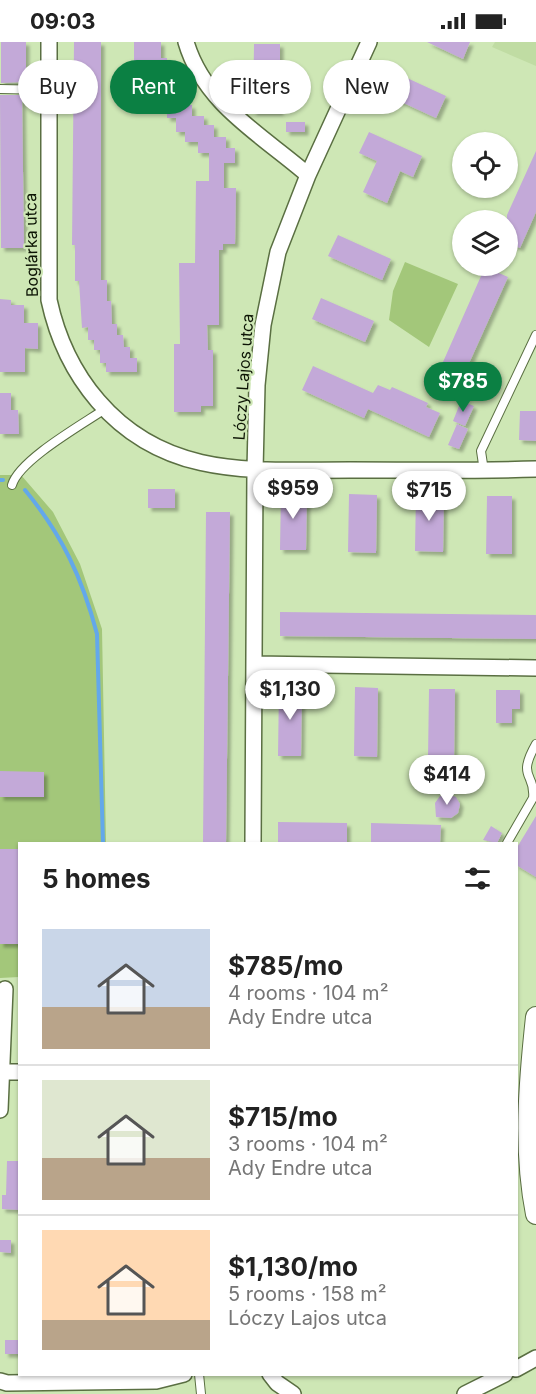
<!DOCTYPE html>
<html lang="en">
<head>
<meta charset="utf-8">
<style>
	:root { --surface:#fff; --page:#f2f2f2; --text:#222; --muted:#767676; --line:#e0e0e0; --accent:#0b8043 }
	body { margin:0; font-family:Inter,sans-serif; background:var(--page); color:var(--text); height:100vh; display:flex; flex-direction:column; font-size:22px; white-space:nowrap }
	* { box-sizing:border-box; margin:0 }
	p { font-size:20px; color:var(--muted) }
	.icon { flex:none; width:33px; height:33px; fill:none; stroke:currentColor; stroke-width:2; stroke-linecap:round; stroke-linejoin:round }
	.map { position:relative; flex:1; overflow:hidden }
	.panel { position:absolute; left:18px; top:800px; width:500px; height:534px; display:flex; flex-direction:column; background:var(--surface); border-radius:0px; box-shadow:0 2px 4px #0004 }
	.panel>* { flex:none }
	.top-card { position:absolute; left:18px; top:18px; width:501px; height:54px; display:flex; gap:12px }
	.tools { position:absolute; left:452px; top:90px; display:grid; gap:12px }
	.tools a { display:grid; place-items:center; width:66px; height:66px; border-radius:50%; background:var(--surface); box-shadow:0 2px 4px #0004; font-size:30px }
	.price { position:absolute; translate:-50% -51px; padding:0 14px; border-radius:21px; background:#fff; color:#222; font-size:20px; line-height:39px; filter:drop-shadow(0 2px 3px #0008) }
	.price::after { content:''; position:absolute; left:50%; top:36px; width:18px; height:14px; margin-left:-9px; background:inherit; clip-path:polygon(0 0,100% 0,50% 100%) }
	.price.selected { background:var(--accent); color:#fff }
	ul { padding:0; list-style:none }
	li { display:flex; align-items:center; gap:18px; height:150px; padding:0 24px }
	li+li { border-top:2px solid var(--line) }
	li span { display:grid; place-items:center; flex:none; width:168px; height:120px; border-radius:0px; color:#555 }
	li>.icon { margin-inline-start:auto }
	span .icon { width:72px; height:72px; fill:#fffc; stroke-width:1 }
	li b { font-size:26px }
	h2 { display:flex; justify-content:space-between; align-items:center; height:72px; padding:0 24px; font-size:26px }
	.pill { padding:0 21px; border-radius:27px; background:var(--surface); box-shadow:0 2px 4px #0004; font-size:21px; line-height:54px }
	.pill.selected { background:var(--accent); color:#fff }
	.status { display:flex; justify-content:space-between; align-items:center; height:42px; padding:0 30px; background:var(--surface); direction:ltr }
	.status svg { height:16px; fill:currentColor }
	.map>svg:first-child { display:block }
</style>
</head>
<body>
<div class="status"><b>09:03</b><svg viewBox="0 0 49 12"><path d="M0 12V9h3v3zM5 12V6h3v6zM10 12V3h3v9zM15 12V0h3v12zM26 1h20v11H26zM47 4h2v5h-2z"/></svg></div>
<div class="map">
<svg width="536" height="1352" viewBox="0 0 536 1352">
	<defs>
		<filter id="shadow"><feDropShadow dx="3.5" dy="3.5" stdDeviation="1.5" flood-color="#0004"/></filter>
	</defs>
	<rect width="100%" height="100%" fill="#cee7b5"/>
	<path fill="#c0dca3" d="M495,0h41v24l-44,-19z"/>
	<path fill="#a3c77a" d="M405,220l53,22 -29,63 -40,-27 4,-29z
		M0,433h21l32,37 27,52 22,65 4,214h-86l-1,134 -19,1z"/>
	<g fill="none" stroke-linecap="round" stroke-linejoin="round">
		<path stroke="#63a8ea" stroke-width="4" d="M0,438h3
			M25,448c37,45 57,87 72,144l6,209"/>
	</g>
	<path fill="#c3a9d8" filter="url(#shadow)" d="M1,0h25v40l-25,1z
		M74,0h27v238h6v21h4l1,23h5v11h6l1,12h6v11h7v14h-31v-9h-6v-13h-6v-10h-6v-13l-6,1 -3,-47h-4v-36h-3z
		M134,0h27v16h6v26h-26v-23h-7z
		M427,0h43l-7,17z
		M254,2h26v68h-27z
		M394,30l52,24 -10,22 -52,-24z
		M157,51l26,1v11h9v11h12v9h10v12h12v11h9v15h-11v25h12l-1,56h-12v6h-4v75h-12l1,25h5v56h-12v6h-27v-68h6l-1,-81h16l1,-82h13v-28h-11v-11h-13v-10h-9v-14h-9v-12h-10z
		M0,53h22l2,153h-23z
		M286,80h19v10h-19z
		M369,90l53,24 -9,21 -13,-6 -13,32 -24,-11 14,-31 -18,-8z
		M536,109v61l-16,36 -13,-5v-28z
		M338,193l53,24 -9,21 -54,-24z
		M485,225l23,10 -47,104 -22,-10z
		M321,256l53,23 -9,21 -53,-23z
		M0,257l11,1v5h13v18h14v26l-13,-1v24h-25z
		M313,324l60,27 5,-8 12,5 2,-3 36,16 -2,4 14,6 -11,24 -61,-28 -4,9 -62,-28z
		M0,351h11v17h7l1,24h-19z
		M461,359l13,5 -9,20 -12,-5z
		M520,369h16v30l-17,-1z
		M457,382l11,5 -9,20 -11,-4z
		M148,447h27v19h-27z
		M281,449h26l-1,59h-26z
		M416,451l28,1 -1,58 -28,-1z
		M349,452l28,1 -1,58 -28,-1z
		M487,454h25v58h-26z
		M206,470h24l-4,331h-23z
		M280,570l256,3v24l-256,-3z
		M279,644h23l-1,70h-23z
		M355,645l23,1 -1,69 -23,-1z
		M429,647h26l-1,70h-26z
		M496,648h24v19h-8v14h-16z
		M0,729l44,1v25h-44z
		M448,752l8,3 4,7 -2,9 -7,5 -15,-1 -1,-14 5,-7z
		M536,774v61l-20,-12v-16z
		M278,780l69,1v20h-69z
		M371,781l70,2 -1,18h-69z
		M491,784l11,7 -5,10 -14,-3z
		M0,807h20v95h-20z
		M7,1119h13v49l-18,-1v-14h4z
		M0,1198h11v13l-11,-1z
		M5,1298h15v14h-15z"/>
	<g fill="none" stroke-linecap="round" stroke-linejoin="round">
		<g stroke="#5a6f42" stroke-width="10">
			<path id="service" d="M0,47l49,1
				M484,429l-3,-20 55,-116
				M12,443c7,-25 71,-61 93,-76
				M507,801l26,-45c3,-25 -17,-19 3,-54
				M199,1332l2,20"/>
		</g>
		<g stroke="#5a6f42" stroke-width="18">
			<path id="minor" d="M49,0v258c8,37 24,72 49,101 68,79 157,69 252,69 62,0 124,1 186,-1
				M186,0c18,62 76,93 122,133
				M254,622l282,4
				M253,801l2,-373 2,-85 6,-60 15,-73 30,-77 61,-133
				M2,1030h18
				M0,1068l5,-121
				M516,1327l20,-11
				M270,1332l7,9 16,11
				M0,1339l7,2 149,-2 28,-7
				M465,1352l40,-20"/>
		</g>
		<g stroke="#5a6f42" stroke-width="22">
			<path id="tertiary" d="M536,975c-7,65 -13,131 0,197"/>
		</g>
		<use href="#service" stroke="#fff" stroke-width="8"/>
		<use href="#minor" stroke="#fff" stroke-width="15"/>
		<use href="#tertiary" stroke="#fff" stroke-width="20"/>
	</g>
	<g text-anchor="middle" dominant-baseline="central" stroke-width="4.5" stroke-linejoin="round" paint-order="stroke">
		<g font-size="16" fill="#0c1404" stroke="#cee7b5">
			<text transform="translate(31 203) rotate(-91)">Boglárka utca</text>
			<text transform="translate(243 335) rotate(-86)">Lóczy Lajos utca</text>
		</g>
	</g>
</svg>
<div class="tools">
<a><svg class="icon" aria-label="locate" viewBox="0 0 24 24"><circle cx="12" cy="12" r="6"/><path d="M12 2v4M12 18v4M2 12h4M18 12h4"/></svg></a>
<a><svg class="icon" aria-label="layers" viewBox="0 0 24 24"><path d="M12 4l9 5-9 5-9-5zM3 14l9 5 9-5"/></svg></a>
</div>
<b class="price selected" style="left:463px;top:371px">$785</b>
<b class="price" style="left:293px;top:478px">$959</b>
<b class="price" style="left:429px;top:480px">$715</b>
<b class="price" style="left:290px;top:679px">$1,130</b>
<b class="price" style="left:447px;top:764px">$414</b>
<div class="top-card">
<a class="pill">Buy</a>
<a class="pill selected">Rent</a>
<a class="pill">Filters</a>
<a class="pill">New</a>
</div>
<section class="panel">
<h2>5 homes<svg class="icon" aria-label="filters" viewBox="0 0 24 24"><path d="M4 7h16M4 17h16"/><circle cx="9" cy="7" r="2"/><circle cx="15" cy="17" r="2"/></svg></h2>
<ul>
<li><span style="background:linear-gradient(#c9d6e8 65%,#b9a48a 0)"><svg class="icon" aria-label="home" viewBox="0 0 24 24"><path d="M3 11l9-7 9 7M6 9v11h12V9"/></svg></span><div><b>$785/mo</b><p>4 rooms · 104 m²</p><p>Ady Endre utca</p></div></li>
<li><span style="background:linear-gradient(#dfe7d0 65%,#b9a48a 0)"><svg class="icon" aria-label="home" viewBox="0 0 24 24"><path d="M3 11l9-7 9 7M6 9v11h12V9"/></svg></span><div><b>$715/mo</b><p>3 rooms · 104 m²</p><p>Ady Endre utca</p></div></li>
<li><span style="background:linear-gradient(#ffd9b3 75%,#b9a48a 0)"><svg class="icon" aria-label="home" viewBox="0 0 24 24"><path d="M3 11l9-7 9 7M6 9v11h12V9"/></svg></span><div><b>$1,130/mo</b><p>5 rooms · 158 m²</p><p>Lóczy Lajos utca</p></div></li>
</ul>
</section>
</div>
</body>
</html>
